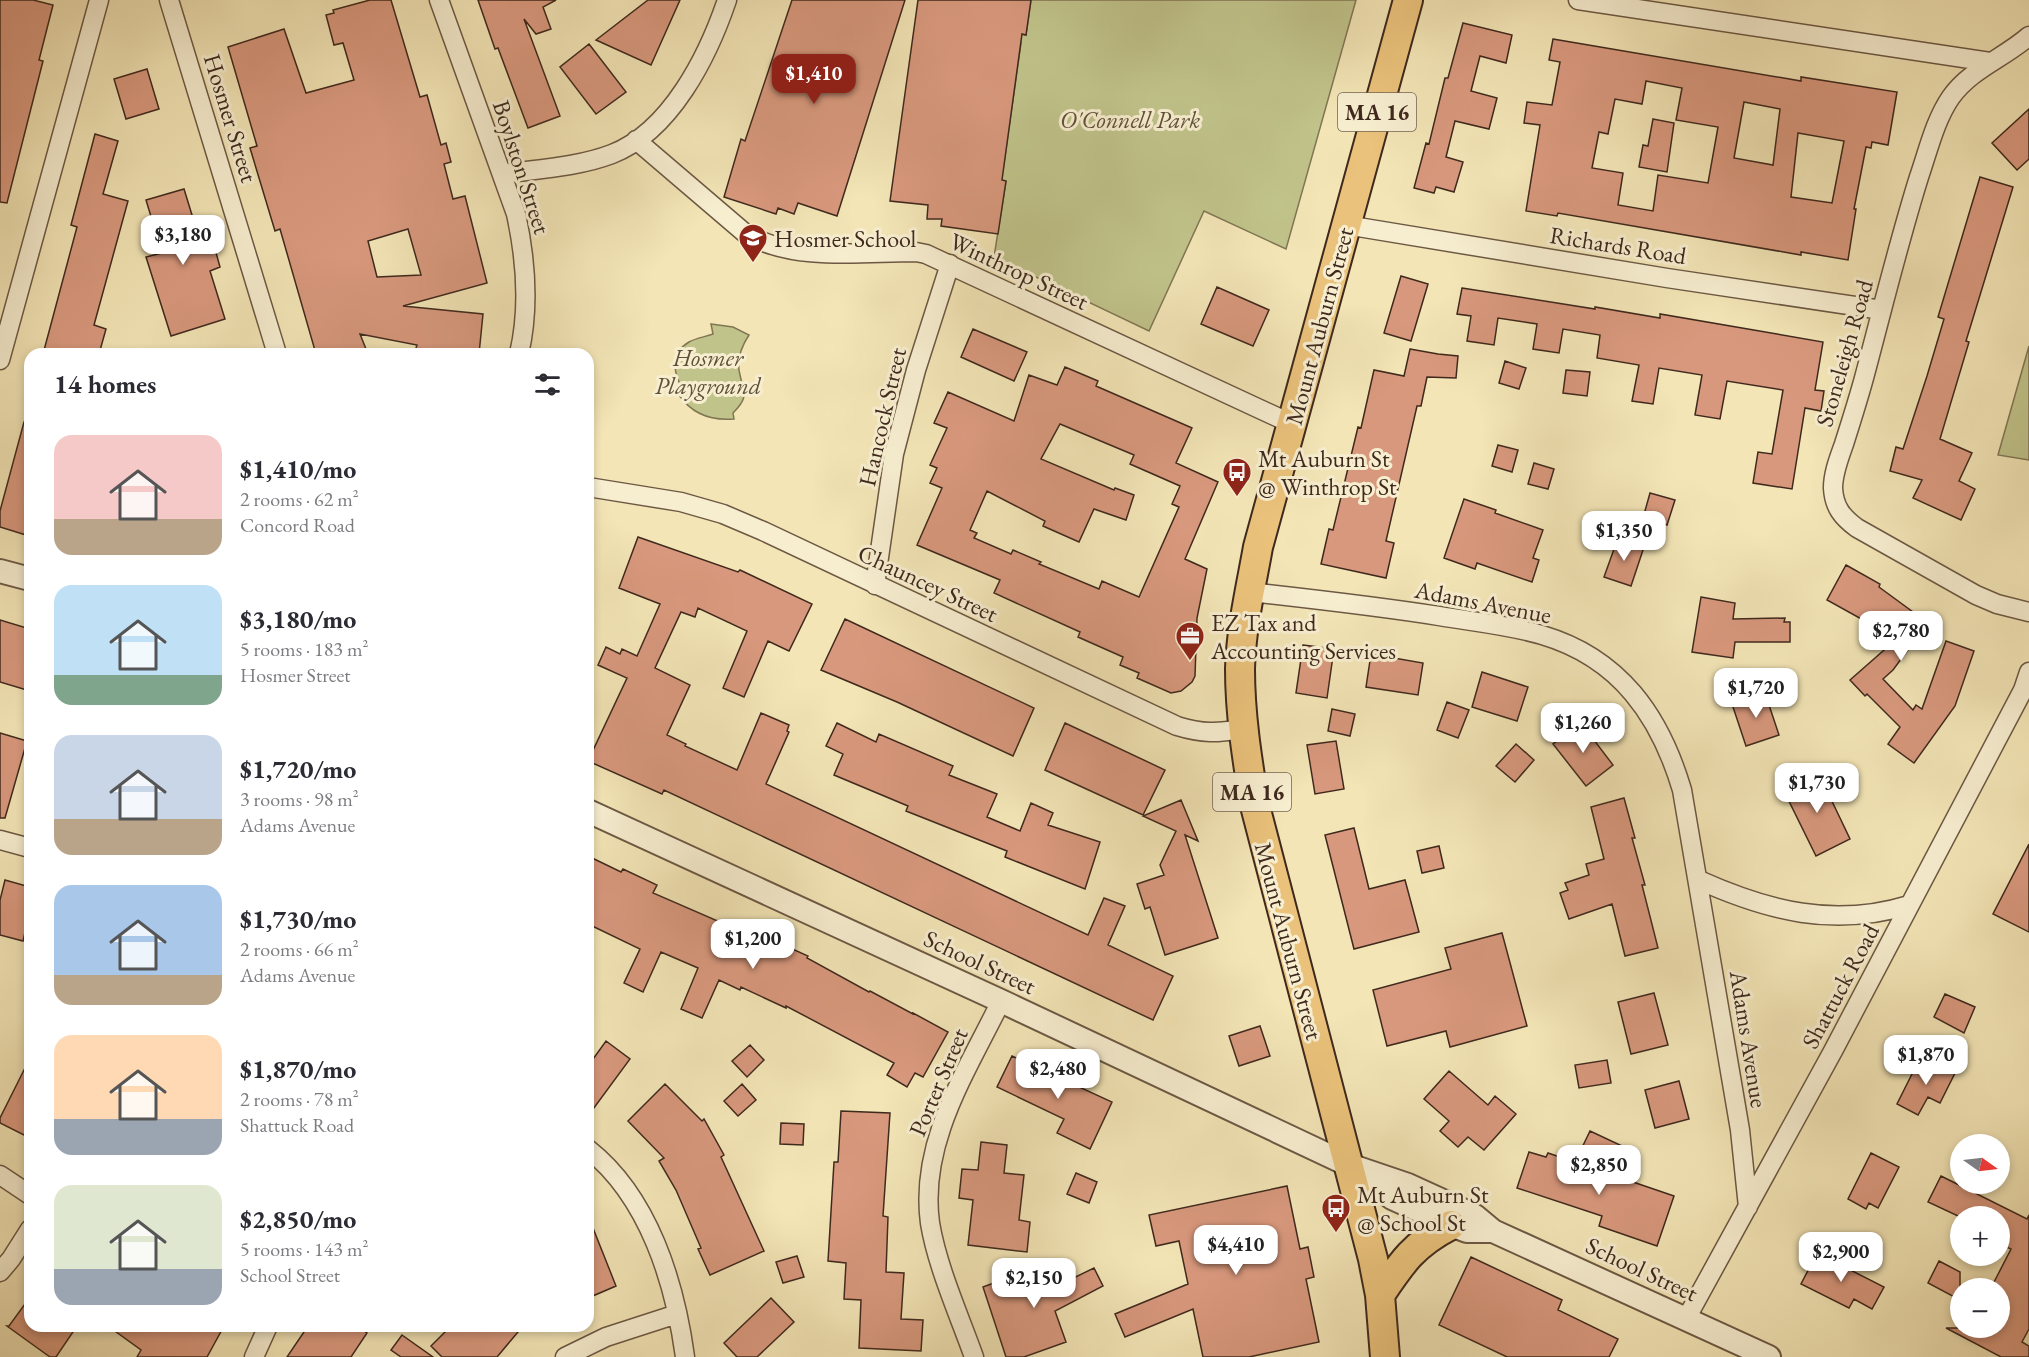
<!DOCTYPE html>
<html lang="en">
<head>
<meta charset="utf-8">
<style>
	:root { --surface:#fff; --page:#f2f2f3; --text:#2b2b33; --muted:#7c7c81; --accent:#8f2418 }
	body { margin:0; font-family:"EB Garamond",serif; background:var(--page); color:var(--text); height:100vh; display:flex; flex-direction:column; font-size:22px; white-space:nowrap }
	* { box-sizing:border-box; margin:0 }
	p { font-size:20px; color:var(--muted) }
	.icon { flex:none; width:33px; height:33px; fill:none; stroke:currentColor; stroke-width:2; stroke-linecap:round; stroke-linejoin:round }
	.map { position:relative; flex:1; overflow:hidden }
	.side { position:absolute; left:24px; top:348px; width:570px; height:984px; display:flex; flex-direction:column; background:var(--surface); border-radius:18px; box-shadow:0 3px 9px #0003 }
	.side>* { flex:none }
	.needle { width:39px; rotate:104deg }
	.controls { position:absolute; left:1950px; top:1134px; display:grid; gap:12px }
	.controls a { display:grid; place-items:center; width:60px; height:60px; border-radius:50%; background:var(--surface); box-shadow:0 3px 9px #0003; font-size:30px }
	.price { position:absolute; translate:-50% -51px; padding:0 14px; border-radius:12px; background:#fff; color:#222; font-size:20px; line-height:39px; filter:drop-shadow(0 2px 3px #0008) }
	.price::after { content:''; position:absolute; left:50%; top:36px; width:18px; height:14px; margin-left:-9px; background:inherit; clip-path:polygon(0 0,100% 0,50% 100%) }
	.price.active { background:var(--accent); color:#fff }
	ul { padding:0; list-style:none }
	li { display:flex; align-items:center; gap:18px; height:150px; padding:0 30px }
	li span { display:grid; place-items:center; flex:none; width:168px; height:120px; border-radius:18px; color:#555 }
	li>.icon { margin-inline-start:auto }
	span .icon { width:72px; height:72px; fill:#fffc; stroke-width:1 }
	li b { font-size:26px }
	h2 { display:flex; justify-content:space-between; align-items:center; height:72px; padding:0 30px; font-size:26px }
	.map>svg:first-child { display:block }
</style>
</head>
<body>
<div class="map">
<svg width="2029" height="1357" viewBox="0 0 2029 1357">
	<rect width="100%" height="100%" fill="#f3e5b6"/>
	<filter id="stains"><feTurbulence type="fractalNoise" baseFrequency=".00333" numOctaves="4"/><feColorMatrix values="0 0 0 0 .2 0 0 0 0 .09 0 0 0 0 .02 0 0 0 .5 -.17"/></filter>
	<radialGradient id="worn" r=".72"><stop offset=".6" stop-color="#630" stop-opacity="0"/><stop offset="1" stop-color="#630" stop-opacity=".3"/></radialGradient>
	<path fill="#c0c38a" stroke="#807654" stroke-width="1.5" d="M1031,0h325l-70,249 -82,-38 -55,120 -155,-74 12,-76 -14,-3 11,-8 18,-127 -5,-10 10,2z
		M711,324l22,3 16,8c-8,12 -13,25 -9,40 4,19 9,22 -7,38l1,6c-24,2 -42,-5 -55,-24l4,-6c-10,-15 -13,-36 6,-47 7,-4 16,-5 24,-8z
		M2029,346v114l-31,-5z"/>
	<path fill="#d8987d" stroke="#3f291d" stroke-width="1.5" fill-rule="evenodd" d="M0,0h33l20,5 -14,55 4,1 -36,142 -7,-1z
		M370,0h21l29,97 7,-2 14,50 5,-2 5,19 -7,2 9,35 12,-3 22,87 -84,23 80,8 -4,40h-65l3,-9 -57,-11 8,20h-52l-36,-125 -5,2 -25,-83 7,-2 -29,-99 56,-18 22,64 48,-13 -11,-37 -9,2 -8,-30 8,-2 -1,-3zM408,229l13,46 -44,2 -9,-36z
		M478,0h78l-13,7 8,22 -15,5 -12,-15 36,97 -32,12 -30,-80 -3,1z
		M648,0h32l-29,65 -55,-25z
		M792,0h113l-68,216 -39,-13 -4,11 -16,-6 -2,6 -52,-17 17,-58 4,2z
		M918,0h113l-5,35 -4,-1 -20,146 4,1 -8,53 -57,-8 1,-7h-15l1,-14 -38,-4z
		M1463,23l49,12 -6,28 -26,-7 -9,35 26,7 -8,31 -34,-8 -9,36 17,5 -9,30 -18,-5 -2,6 -20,-5 12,-45 3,1 16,-66h3z
		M1553,39l248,42v-4l96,15 -9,53 -16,-3 -1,6 -5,-1 -12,62h2l-8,51 -47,-8v3l-243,-42 -1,3 -31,-5 14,-86 -16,-2 3,-21 25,3 8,-43 -11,-2zM1646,81l36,7 -6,32 42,7 -10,56 -50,-8 -5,36 -35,-6 5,-32 -31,-5 7,-36 9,2 7,-35 27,5zM1744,102l36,7 -7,56 -39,-7zM1798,133l46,8 -12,62 -41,-6z
		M589,44l37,48 -30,22 -36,-47z
		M147,69l12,40 -33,10 -12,-40z
		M2029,109v50l-12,11 -25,-27z
		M1653,119l21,4 -7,49 -28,-5 4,-22 5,1z
		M95,134l23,7 -15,53 25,7 -34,124 12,4 -7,25h-56l34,-127 -6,-2z
		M1980,177l33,10 -47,154 3,1 -29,97 32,14 -13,28 16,8 -14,31 -48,-22 9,-18 -32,-9 6,-24 7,2 24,-73 17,-57 -6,-2z
		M184,189l16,52 12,-3 8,29 -10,4 15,48 -54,17 -25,-79 16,-4 -16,-53z
		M1401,276l27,8 -17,57 -27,-8z
		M1217,287l52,23 -16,36 -52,-22z
		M1462,288l133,21v-2l65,11v-4l163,28 -8,48 9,1 -3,20 -16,-3 -13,81 -39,-6 5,-31 14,2 11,-64 -56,-9 -7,38 -25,-4 7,-40 -43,-7 -6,36 -21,-3 7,-36 -42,-7 3,-23 -37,-6 -4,24 -26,-4 4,-25 -39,-6 -4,27 -27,-4 4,-25 -14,-2z
		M973,329l54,23 -13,29 -53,-24z
		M1410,349l28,5 20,2 -2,22 -29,-1 -6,29h-4l-31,135 8,2 -8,35 -65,-14 8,-35 4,1 25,-103 3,1 13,-58 30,6z
		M1505,361l21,7 -7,21 -20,-6z
		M1065,367l33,14 -2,5 96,42 -16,35 42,19 -33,77 22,10 -10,49 -2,58 -3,6 -11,9 -10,2 -34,-15 2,-5 -19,-8 3,-8 -45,-20 2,-5 -86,-39 6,-13 -83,-35 25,-57 -12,-5 7,-15 -7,-3 17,-37 -13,-5 14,-31 66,29 15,-46 28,10zM1060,424l74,31 -4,9 50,22 -8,18 7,3 -40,90 -37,-16 -3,8 -60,-25 2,-2 -28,-12 -2,4 -37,-16 3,-5 -7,-3 17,-39 58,30 -2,5 36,16 15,-33 32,11 8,-25 -19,-7 -1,2 -73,-31z
		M1566,370l24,2 -3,24 -24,-3z
		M24,422l6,1v98l-4,14 -26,-8v-16z
		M1498,445l20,5 -6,22 -20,-6z
		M1534,463l20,6 -6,20 -20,-5z
		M1650,493l25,7 -8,25 -24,-7z
		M1464,499l32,11 -1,3 48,17 -10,28 6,2 -7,22 -55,-19 -2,6 -31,-11z
		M638,537l100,35 2,-2 72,34 -23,47 -21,-10 -24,56 -21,-9 24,-57 -49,-23 -3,9 -14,-5 -26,56 35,17 -23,50 19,9 -1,2 52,24 24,-57 28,12 -2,6 2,1 -23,52 322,151 16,-37 21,8 -17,39 65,31 -20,44 -489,-230 -2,4 -74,-33 39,-83 -29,-13 8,-18 14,7 2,-5 15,7 23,-52 -41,-16z
		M1618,538l26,9 -13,39 -27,-9z
		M1846,565l34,19 -1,3 41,30 3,-3 7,6 -37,50 -10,9 30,31 3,-5 6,4 24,-68 28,10 -19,55 -41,57 -26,-19 12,-17 -33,-33 -2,2 -15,-16 42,-37 -20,-15 2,-2 -47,-26z
		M1701,597l34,6 -2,16 52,-1 -1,4h6v20h-55l-2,16 -41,-6z
		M845,619l189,89 -21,48 -116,-54 -76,-32z
		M0,620l30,9v62l-30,-9z
		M1303,645l31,4 -7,49 -31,-5z
		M1371,654l52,9 -5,32 -52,-8z
		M1482,672l46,15 -11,34 -45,-14z
		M1765,693l14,42 -33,11 -14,-42z
		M1447,702l22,8 -11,28 -21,-8z
		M1332,709l23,5 -5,22 -22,-5z
		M837,723l39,19 3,-8 74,32 -4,9 48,19 -10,23 33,14 11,-28 22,10 -5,12 52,17 -15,47 -80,-32 2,-6 -101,-40 2,-5 -74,-31 9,-21 -17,-8z
		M1065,723l100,47 -22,45 -98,-45z
		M1581,723l32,42 -27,21 -33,-42z
		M0,733l27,8 -22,77h-5z
		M1336,741l8,48 -29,5 -8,-49z
		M1516,744l18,16 -19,22 -19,-16z
		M1818,772l32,67 -34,17 -33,-67z
		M1624,798l11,40h-3l13,47h-3l16,63 -33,8 -13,-52 -43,15 -9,-26 8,-3 -3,-7 24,-8 -3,-11 18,-5 -13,-52z
		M1181,800l17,41 -13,-6 33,103 -53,17 -15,-48 -5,2 -8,-25 27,-9 -4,-10 16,-34 -33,-15z
		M1354,828l15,61 36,-9 14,52 -65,17 -29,-114z
		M2029,844v88l-36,-18z
		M1439,846l5,22 -22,5 -5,-22z
		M588,856l33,16 2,-3 34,16 -4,8 76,33 2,-5 77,35 -1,2 62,34 1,-1 43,23v-1l35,19 -25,45 -8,-4 -8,14 -20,-12 7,-12 -108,-57v2l-45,-21 -1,3 -21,-10 -17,38 -21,-9 17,-41 -37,-16 -18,40 -19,-9 16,-34 -52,-25z
		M5,880l25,7v25l-7,29 -23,-6v-35z
		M1502,933l25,93 -77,21 -4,-16 -59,15 -14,-56 78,-21 -6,-21z
		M1654,993l14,52 -37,9 -13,-52z
		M1945,994l30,13 -11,26 -30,-16z
		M1260,1026l10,30 -31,10 -10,-30z
		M606,1041l24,18 -42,57v-50z
		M750,1045l14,15 -17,17 -15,-16z
		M1012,1056l100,46 -22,47 -33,-16 7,-14 -67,-32z
		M30,1058v80l-30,-15v-5z
		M1925,1058l30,15 -15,30 -12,-6 -10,18 -21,-11 20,-40 4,2z
		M1607,1060l4,23 -32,5 -4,-23z
		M1449,1071l39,34 7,-9 21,18 -32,36 -16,-13 -10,10 -18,-16 9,-10 -25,-22z
		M1679,1081l10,38 -34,9 -10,-38z
		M665,1084l37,37 2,-2 20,36 -3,2 43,94 -54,24 -12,-26 3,-1 -25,-58 -17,-29 5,-3 -36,-37z
		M742,1084l14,16 -18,16 -14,-15z
		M841,1111l49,2 -7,103 5,1 -2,55 18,1 -3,46 22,1 -2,31 -62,-3 2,-48 -17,-1 2,-36 -18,-2 6,-99h4z
		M781,1123l23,1 -1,21 -23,-1z
		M1590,1131l30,14 -42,11z
		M981,1142l26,3 -3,28 20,2 -5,45 11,2 -3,30 -59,-7 5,-45 -14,-2 3,-29 16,1z
		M1529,1152l17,5 2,-4 126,43 -17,50 -58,-20 3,-10 -85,-28z
		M1871,1153l28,14 -21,41 -9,-5 -3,6 -18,-10z
		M1076,1173l21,9 -8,21 -22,-9z
		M1941,1176l86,43 2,-4v114l-7,13 7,4v11h-28l-55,-29h54v-40l-8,-2 19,-37 -11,-5v-28h-42l-30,-14z
		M1287,1186l13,63 8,-2 6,30 -8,2 13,63 -70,15h-46l-10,-48 -68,28 -10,-23 73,-30 -9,-43 -23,5 -7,-31z
		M589,1218l27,68 -28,12v-79z
		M1817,1253l67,34 -12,22 -18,-10 -5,9 -48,-24z
		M797,1256l7,21 -21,6 -7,-21z
		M1471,1257l91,43 -4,10 60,29 -9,18h-102l-68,-32z
		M1939,1261l21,11v28l-32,-17z
		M1043,1265l8,24 43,-21 9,18 -48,25 11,31 -42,15h-18l-23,-70z
		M30,1297v29h47l-21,31h-6l-43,-31h2z
		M771,1298l23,24 -37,35h-20l-13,-14z
		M108,1326h116l-17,31h-70l4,-7z
		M308,1326h49l10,7 -16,24h-64z
		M451,1326h72l-26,31h-55l-11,-11z
		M402,1335l31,22h-32l-10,-7z"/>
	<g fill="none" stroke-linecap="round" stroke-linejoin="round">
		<g stroke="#6c5843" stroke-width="21">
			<path id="minor" d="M169,0l108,354
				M439,0l77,214c10,46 14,93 3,140
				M1578,0l412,62
				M2029,36c-25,22 -58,33 -78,61 -16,23 -23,54 -32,80 -21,67 -37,134 -55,201 -6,22 -13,44 -20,66 -5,14 -11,29 -11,44 1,19 9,29 24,40l119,67 21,9 32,8
				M636,140l110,94c50,28 115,18 170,18l10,2 366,170
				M503,174c35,-5 75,-7 109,-20 59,-23 96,-98 115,-154
				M1346,225l321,53 215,32
				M0,360l99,-360
				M588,487l93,15 42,12 40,17 414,195c26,8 40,7 66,3
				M875,585l19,-131 22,-84 34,-106
				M1250,592c63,7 126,14 189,24 35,6 70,9 103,19 78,23 118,81 140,155l58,340 8,77
				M0,840l30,8
				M1699,880c69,31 135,48 210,25
				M588,1149c61,48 87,134 97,208
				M0,1175l30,20
				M0,1272l11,-13 19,-30
				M1686,1319l147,-268 190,-361 6,-18
				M254,1357l14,-31
				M565,1357l41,-20 71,-23
				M974,1357c-15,-42 -37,-91 -44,-134 -11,-81 37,-152 71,-222"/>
		</g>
		<g stroke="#6c5843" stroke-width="26">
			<path id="tertiary" d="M0,571l30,8
				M588,811l413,190 348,164 59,20 46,21 21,10 18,15 276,126
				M1359,1173l33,25 59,27 16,6h26"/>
		</g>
		<g stroke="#3f291d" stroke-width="32">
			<path id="primary" d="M1380,1295c22,-33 34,-51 71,-70
				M1385,1357l-5,-62 -7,-36 -119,-457c-7,-44 -14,-88 -14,-133 1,-41 11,-82 18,-122l150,-547"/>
		</g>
		<use href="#minor" stroke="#f7eed0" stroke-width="18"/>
		<use href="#tertiary" stroke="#f7eed0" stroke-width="22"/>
		<use href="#primary" stroke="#eac27b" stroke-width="28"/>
	</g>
	<defs>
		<g id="school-pin" transform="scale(1.5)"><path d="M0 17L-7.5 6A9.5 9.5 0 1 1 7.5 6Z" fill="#8f2418" stroke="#f7eed0"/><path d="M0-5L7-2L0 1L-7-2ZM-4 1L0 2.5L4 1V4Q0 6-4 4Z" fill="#fff"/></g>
		<g id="bus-pin" transform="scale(1.5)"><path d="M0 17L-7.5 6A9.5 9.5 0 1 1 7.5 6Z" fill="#8f2418" stroke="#f7eed0"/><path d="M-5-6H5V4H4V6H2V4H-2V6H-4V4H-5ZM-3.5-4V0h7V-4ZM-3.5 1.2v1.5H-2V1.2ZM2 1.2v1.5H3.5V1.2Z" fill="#fff"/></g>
		<g id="office-pin" transform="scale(1.5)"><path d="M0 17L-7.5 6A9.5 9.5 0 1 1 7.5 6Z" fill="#8f2418" stroke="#f7eed0"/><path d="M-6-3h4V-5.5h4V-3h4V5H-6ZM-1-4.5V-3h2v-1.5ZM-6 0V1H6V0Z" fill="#fff"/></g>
	</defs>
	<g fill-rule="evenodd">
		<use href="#school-pin" x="753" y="238"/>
		<use href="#bus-pin" x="1237" y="472"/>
		<use href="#office-pin" x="1190" y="636"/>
		<use href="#bus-pin" x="1336" y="1208"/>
	</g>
	<g text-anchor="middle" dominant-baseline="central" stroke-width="6" stroke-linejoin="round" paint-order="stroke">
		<g fill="#f7eed0" stroke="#766453" stroke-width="1.5">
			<rect x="1338" y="93" width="78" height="38" rx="4.5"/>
			<rect x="1213" y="773" width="78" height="38" rx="4.5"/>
		</g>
		<g font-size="22" font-weight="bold" fill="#3f291d">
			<text x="1377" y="112">MA 16</text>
			<text x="1252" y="792">MA 16</text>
		</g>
		<g font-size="24" fill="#3f291d" stroke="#f7eed0">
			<text transform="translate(231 118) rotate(73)">Hosmer Street</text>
			<text transform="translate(522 167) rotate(72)">Boylston Street</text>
			<text transform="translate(1618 245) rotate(9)">Richards Road</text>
			<text transform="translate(1019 271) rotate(25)">Winthrop Street</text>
			<text transform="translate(1319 326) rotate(-75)">Mount Auburn Street</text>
			<text transform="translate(1844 353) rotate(-74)">Stoneleigh Road</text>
			<text transform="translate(882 417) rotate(-77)">Hancock Street</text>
			<text transform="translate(928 583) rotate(25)">Chauncey Street</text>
			<text transform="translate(1483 602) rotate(11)">Adams Avenue</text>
			<text transform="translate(1289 941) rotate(75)">Mount Auburn Street</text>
			<text transform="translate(980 962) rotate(25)">School Street</text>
			<text transform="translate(1840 986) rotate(-62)">Shattuck Road</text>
			<text transform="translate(1749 1039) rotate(81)">Adams Avenue</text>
			<text transform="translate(938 1082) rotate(-67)">Porter Street</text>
			<text transform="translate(1642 1269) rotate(25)">School Street</text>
		</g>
		<g font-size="24" font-style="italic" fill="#5f5038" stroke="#f7eed0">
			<text x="1130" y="119">O'Connell Park</text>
			<text x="708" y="357">Hosmer<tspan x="708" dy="28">Playground</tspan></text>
		</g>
		<g font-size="24" fill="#3f291d" stroke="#f7eed0" text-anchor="start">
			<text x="774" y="238">Hosmer School</text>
			<text x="1258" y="458">Mt Auburn St<tspan x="1258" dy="28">@ Winthrop St</tspan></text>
			<text x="1211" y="622">EZ Tax and<tspan x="1211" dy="28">Accounting Services</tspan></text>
			<text x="1357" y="1194">Mt Auburn St<tspan x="1357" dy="28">@ School St</tspan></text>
		</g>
	</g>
	<rect width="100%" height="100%" filter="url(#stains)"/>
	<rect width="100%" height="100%" fill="url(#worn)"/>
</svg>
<div class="controls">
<a><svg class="needle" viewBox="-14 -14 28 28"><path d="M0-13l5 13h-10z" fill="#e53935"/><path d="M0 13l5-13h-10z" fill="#7c7c81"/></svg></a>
<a>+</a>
<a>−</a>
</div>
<b class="price active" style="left:814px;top:105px">$1,410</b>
<b class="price" style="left:183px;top:266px">$3,180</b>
<b class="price" style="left:1624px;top:562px">$1,350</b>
<b class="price" style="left:1901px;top:662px">$2,780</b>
<b class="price" style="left:1756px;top:719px">$1,720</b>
<b class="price" style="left:1583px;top:754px">$1,260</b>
<b class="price" style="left:1817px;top:814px">$1,730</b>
<b class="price" style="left:753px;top:970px">$1,200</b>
<b class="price" style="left:1926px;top:1086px">$1,870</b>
<b class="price" style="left:1058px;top:1100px">$2,480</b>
<b class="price" style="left:1599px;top:1196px">$2,850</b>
<b class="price" style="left:1236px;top:1276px">$4,410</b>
<b class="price" style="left:1841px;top:1283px">$2,900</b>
<b class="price" style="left:1034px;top:1309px">$2,150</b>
<section class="side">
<h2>14 homes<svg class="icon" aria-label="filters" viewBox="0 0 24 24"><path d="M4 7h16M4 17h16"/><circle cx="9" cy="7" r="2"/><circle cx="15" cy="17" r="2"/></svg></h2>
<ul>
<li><span style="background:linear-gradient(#f6c9c9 70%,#b9a48a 0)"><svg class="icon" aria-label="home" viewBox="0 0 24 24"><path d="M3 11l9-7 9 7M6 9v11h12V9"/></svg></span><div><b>$1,410/mo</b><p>2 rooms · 62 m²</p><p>Concord Road</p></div></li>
<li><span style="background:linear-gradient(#bfe0f5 75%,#7fa58c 0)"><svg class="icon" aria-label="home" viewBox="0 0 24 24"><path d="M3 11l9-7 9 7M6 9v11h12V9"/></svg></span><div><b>$3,180/mo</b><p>5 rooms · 183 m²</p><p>Hosmer Street</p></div></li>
<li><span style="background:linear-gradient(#c9d6e8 70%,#b9a48a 0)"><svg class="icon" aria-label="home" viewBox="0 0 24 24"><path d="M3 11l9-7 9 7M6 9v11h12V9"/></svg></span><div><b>$1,720/mo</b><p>3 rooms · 98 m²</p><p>Adams Avenue</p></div></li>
<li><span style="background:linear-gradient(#a9c7e8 75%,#b9a48a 0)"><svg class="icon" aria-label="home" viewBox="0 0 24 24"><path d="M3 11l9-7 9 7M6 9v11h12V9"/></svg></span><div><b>$1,730/mo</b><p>2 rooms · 66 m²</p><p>Adams Avenue</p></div></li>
<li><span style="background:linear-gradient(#ffd9b3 70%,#9aa5b1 0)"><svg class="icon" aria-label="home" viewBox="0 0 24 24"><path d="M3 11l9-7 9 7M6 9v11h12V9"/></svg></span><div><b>$1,870/mo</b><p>2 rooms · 78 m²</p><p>Shattuck Road</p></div></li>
<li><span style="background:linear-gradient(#dfe7d0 70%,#9aa5b1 0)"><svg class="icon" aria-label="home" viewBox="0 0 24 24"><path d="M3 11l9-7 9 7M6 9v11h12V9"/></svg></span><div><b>$2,850/mo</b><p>5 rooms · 143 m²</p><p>School Street</p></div></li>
</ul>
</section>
</div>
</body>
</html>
